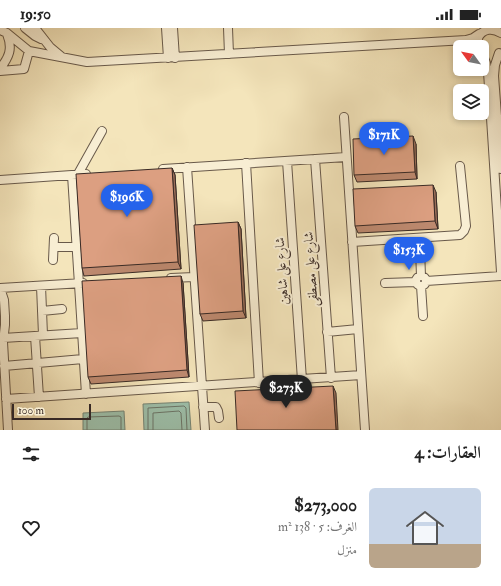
<!DOCTYPE html>
<html lang="ar">
<head>
<meta charset="utf-8">
<style>
	:root { --surface:#fff; --page:#f2f2f2; --text:#222; --muted:#767676; --accent:#2563eb }
	body { margin:0; font-family:"IM FELL Double Pica",Amiri,serif; background:var(--page); color:var(--text); direction:rtl; height:100vh; display:flex; flex-direction:column; font-size:15px; white-space:nowrap }
	* { box-sizing:border-box; margin:0 }
	p { font-size:13px; color:var(--muted) }
	.icon { flex:none; width:22px; height:22px; fill:none; stroke:currentColor; stroke-width:2; stroke-linecap:round; stroke-linejoin:round }
	.map { position:relative; height:402px; overflow:hidden; direction:ltr }
	.details { display:flex; flex-direction:column; background:var(--surface); flex:1 }
	.details>* { flex:none }
	.needle { width:26px; rotate:303deg }
	.controls { position:absolute; left:453px; top:12px; display:grid; gap:8px }
	.controls a { display:grid; place-items:center; width:36px; height:36px; border-radius:6px; background:var(--surface); box-shadow:0 2px 6px #0003; font-size:20px }
	.scale { position:absolute; left:12px; bottom:10px; width:79px; box-sizing:border-box; padding-left:4px; border:2px solid #392a25; border-top:0; font-size:11px; line-height:14px; white-space:nowrap; color:#392a25; -webkit-text-stroke:3px #f8eed3; paint-order:stroke }
	.price { position:absolute; translate:-50% -34px; padding:0 9px; border-radius:14px; background:var(--accent); color:#fff; font-size:13px; line-height:26px; filter:drop-shadow(0 1px 2px #0008) }
	.price::after { content:''; position:absolute; left:50%; top:24px; width:12px; height:9px; margin-left:-6px; background:inherit; clip-path:polygon(0 0,100% 0,50% 100%) }
	.price.selected { background:#222; color:#fff }
	ul { padding:0; list-style:none }
	li { display:flex; align-items:center; gap:12px; height:100px; padding:0 20px }
	li span { display:grid; place-items:center; flex:none; width:112px; height:80px; border-radius:6px; color:#555 }
	li>.icon { margin-inline-start:auto }
	span .icon { width:48px; height:48px; fill:#fffc; stroke-width:1 }
	li b { font-size:17px }
	h2 { display:flex; justify-content:space-between; align-items:center; height:48px; padding:0 20px; font-size:17px }
	.status { display:flex; justify-content:space-between; align-items:center; height:28px; padding:0 20px; background:var(--surface); direction:ltr }
	.status svg { height:11px; fill:currentColor }
	.map>svg:first-child { display:block }
</style>
</head>
<body>
<div class="status"><b>19:50</b><svg viewBox="0 0 49 12"><path d="M0 12V9h3v3zM5 12V6h3v6zM10 12V3h3v9zM15 12V0h3v12zM26 1h20v11H26zM47 4h2v5h-2z"/></svg></div>
<div class="map">
<svg width="501" height="402" viewBox="0 0 501 402">
	<rect width="100%" height="100%" fill="#f4e5bb"/>
	<filter id="stains"><feTurbulence type="fractalNoise" baseFrequency=".005" numOctaves="4"/><feColorMatrix values="0 0 0 0 .2 0 0 0 0 .09 0 0 0 0 .02 0 0 0 .5 -.17"/></filter>
	<radialGradient id="worn" r=".72"><stop offset=".6" stop-color="#630" stop-opacity="0"/><stop offset="1" stop-color="#630" stop-opacity=".3"/></radialGradient>
	<path fill="#9dc0ab" stroke="#758475" d="M189,374l2,28h-47l-1,-26z
		M124,383l1,19h-42v-17z"/>
	<g fill="none" stroke-linecap="round" stroke-linejoin="round">
		<path stroke="#6b7568" stroke-width="1" d="M87,402v-12l1,-1 31,-1 2,1v13
			M148,402v-22l36,-2 2,2 1,22
			M153,402v-17l26,-2 2,2 1,17"/>
		<g stroke="#68594a" stroke-width="10">
			<path id="minor" d="M25,0l10,8 6,3
				M35,0l15,19 12,10
				M166,0l2,30
				M173,0l2,30
				M228,0l1,26
				M0,2l7,3 22,18 58,11 379,-22 7,-2 6,-4
				M478,19v-9c5,-10 15,-10 23,-5
				M482,25l4,10 2,9 13,200
				M499,25l-4,12 -1,11 7,93
				M0,41c9,-12 13,-20 7,-35
				M0,43l24,-2 5,-18
				M344,89l21,313
				M315,131l16,219
				M287,133l15,219
				M246,135l13,220
				M187,139l18,263
				M163,141l183,-12
				M78,146l24,-43
				M72,147l14,219
				M0,152l86,-6
				M352,214l108,-7 4,-4 2,-5 -6,-60
				M54,219h22
				M420,221l1,27
				M53,232l1,-22
				M416 253a5 5 0 1 1 10 0a5 5 0 1 1-10 0Z
				M171,250l23,-1
				M426,253l75,-5
				M385,255l31,-1
				M41,258l2,49
				M421,258l2,30
				M0,260l83,-5
				M0,260l4,12 1,16v9l-2,17 5,88
				M42,283l20,-2
				M327,304l31,-3
				M35,308l4,61
				M3,310l79,-5
				M4,338l79,-7
				M6,371l355,-24
				M203,379h13l2,4 1,7"/>
		</g>
		<use href="#minor" stroke="#f8eed3" stroke-width="8"/>
	</g>
	<path fill="#bd896f" stroke="#392a25" d="M416,116l1,35 -60,3 -3,-7z
		M172,140l3,7 6,94 -97,7 -2,-8z
		M436,164l2,37 -80,4 -3,-7z
		M238,194l3,7 5,89 -43,3 -3,-7z
		M183,255l6,94 -98,7 -3,-7z"/>
	<path fill="#9a6f5a" stroke="#392a25" d="M413,108l3,8 1,35 -2,-7z
		M172,140l3,7 6,94 -3,-7z
		M433,157l3,7 2,37 -3,-8z
		M238,194l3,7 5,89 -3,-7z
		M181,248l2,7 6,94 -2,-7z
		M333,358l3,7 2,37h-2z"/>
	<path fill="#dc9f81" stroke="#392a25" d="M413,108l2,36 -61,3 -1,-36z
		M172,140l6,94 -96,6 -6,-94z
		M433,157l2,36 -80,5 -2,-37z
		M238,194l5,89 -43,3 -6,-89z
		M181,248l6,94 -99,7 -6,-96z
		M333,358l3,44h-99l-2,-39z"/>
	<g text-anchor="middle" dominant-baseline="central" stroke-width="4" stroke-linejoin="round" paint-order="stroke">
		<g font-size="13" fill="#392a25" stroke="#f8eed3">
			<text transform="translate(311 241) rotate(-94)">شارع على مصطفى</text>
			<text transform="translate(282 243) rotate(-94)">شارع على شاهين</text>
		</g>
	</g>
	<rect width="100%" height="100%" filter="url(#stains)"/>
	<rect width="100%" height="100%" fill="url(#worn)"/>
</svg>
<div class="controls">
<a><svg class="needle" viewBox="-14 -14 28 28"><path d="M0-13l5 13h-10z" fill="#e53935"/><path d="M0 13l5-13h-10z" fill="#767676"/></svg></a>
<a><svg class="icon" aria-label="layers" viewBox="0 0 24 24"><path d="M12 4l9 5-9 5-9-5zM3 14l9 5 9-5"/></svg></a>
</div>
<div class="scale">100 m</div>
<b class="price" style="left:384px;top:128px">$171K</b>
<b class="price" style="left:127px;top:190px">$196K</b>
<b class="price" style="left:409px;top:243px">$153K</b>
<b class="price selected" style="left:286px;top:381px">$273K</b>
</div>
<section class="details">
<h2>العقارات: 4<svg class="icon" aria-label="filters" viewBox="0 0 24 24"><path d="M4 7h16M4 17h16"/><circle cx="9" cy="7" r="2"/><circle cx="15" cy="17" r="2"/></svg></h2>
<ul>
<li><span style="background:linear-gradient(#c9d6e8 70%,#b9a48a 0)"><svg class="icon" aria-label="home" viewBox="0 0 24 24"><path d="M3 11l9-7 9 7M6 9v11h12V9"/></svg></span><div><b>$273,000</b><p>الغرف: 5 · 138 m²</p><p>منزل</p></div><svg class="icon" aria-label="heart" viewBox="0 0 24 24"><path d="M12 20l-8-8c-3-5 5-10 8-4 3-6 11-1 8 4z"/></svg></li>
</ul>
</section>
</body>
</html>
